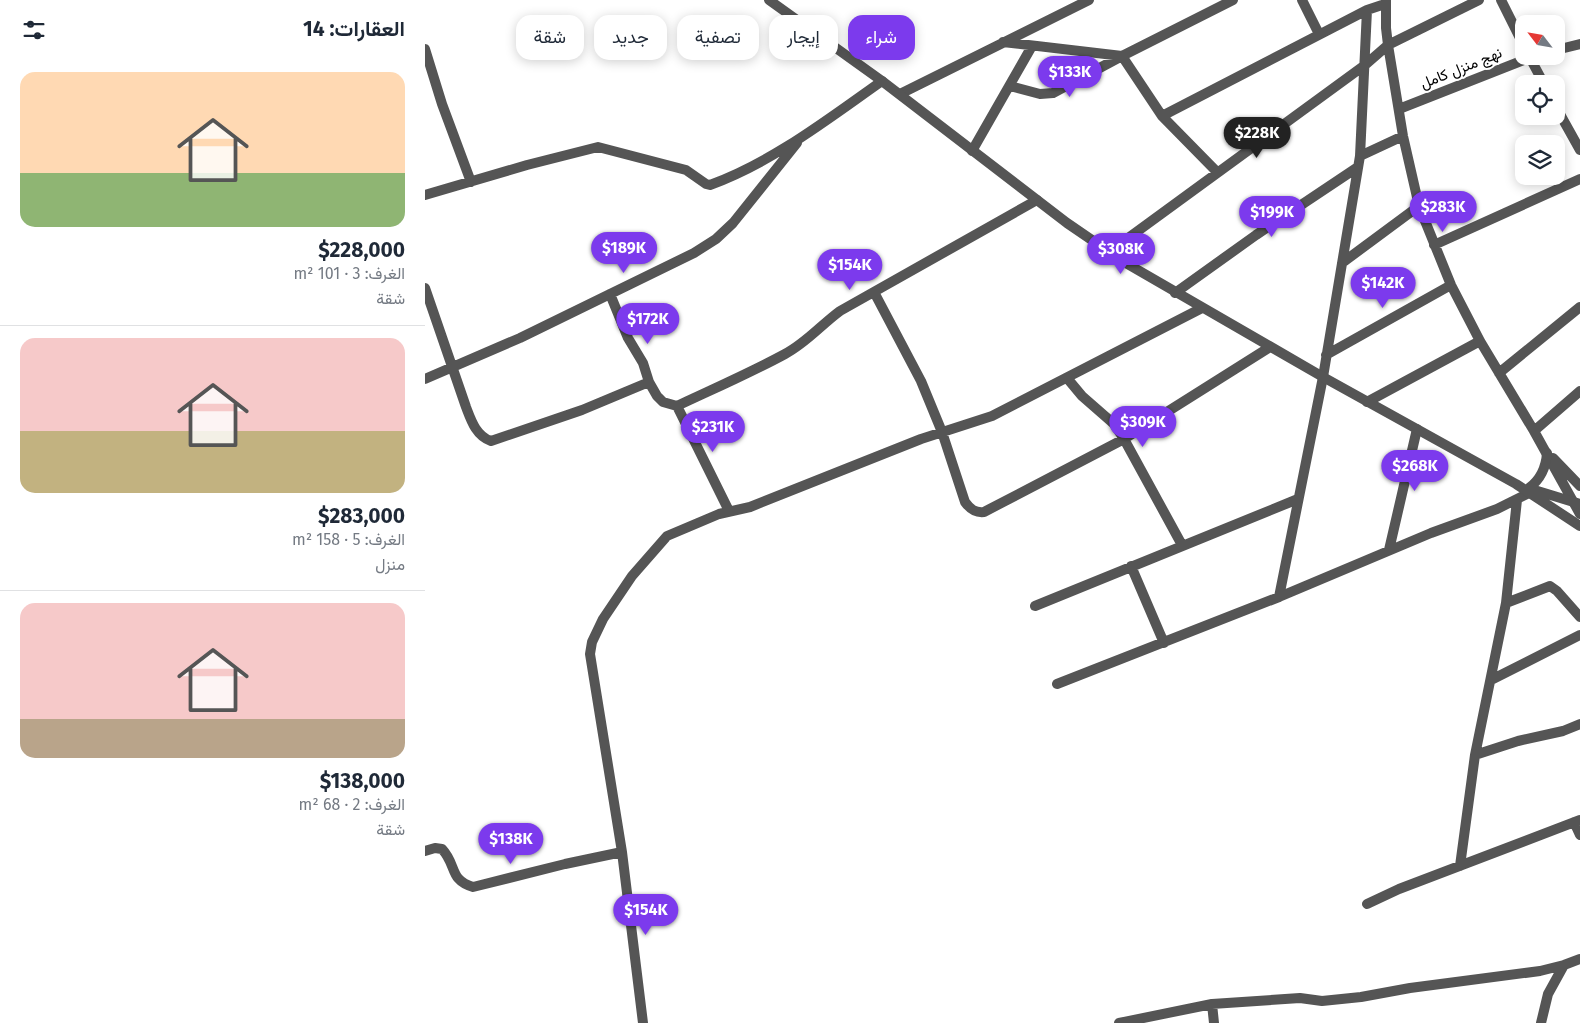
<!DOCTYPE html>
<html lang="ar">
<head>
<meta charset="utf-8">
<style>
	:root { --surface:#fff; --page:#f6f6f7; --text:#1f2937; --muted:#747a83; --line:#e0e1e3; --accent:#7c3aed }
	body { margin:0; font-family:"Fira Sans",Vazirmatn,sans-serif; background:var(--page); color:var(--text); direction:rtl; height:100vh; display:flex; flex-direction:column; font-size:19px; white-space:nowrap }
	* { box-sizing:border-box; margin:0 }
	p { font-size:16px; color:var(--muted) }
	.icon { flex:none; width:28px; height:28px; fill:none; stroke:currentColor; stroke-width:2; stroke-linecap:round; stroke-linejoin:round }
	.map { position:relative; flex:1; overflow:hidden; direction:ltr }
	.drawer { display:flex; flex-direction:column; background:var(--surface); width:425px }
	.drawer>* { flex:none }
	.top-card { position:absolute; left:15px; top:15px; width:475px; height:45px; direction:rtl; display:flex; gap:10px }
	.needle { width:32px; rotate:301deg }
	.fabs { position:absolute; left:1090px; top:15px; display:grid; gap:10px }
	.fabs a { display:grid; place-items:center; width:50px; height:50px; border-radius:10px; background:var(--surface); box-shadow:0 2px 12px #0003; font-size:25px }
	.price { position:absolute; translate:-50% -42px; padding:0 11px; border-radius:18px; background:var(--accent); color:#fff; font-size:16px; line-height:32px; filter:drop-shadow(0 1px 2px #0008) }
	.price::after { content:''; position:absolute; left:50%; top:30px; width:15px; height:11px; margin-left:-8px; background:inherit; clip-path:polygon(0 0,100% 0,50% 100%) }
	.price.current { background:#222; color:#fff }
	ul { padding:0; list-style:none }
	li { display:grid; align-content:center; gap:10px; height:265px; padding:0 20px }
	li+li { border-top:1px solid var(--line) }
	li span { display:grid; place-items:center; height:155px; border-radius:15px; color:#555 }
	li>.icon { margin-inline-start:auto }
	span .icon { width:90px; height:90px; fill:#fffc; stroke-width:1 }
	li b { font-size:21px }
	h2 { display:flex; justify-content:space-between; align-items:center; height:60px; padding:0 20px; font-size:21px }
	.pill { padding:0 18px; border-radius:15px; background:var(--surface); box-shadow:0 2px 12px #0003; font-size:18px; line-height:45px }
	.pill.current { background:var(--accent); color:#fff }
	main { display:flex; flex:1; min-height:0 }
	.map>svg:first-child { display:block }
</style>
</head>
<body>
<main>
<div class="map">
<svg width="1155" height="1023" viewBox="0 0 1155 1023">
	<rect width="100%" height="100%" fill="#fff"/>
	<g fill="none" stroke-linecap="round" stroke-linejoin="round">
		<path stroke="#555" stroke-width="10" d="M877,0l17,34
			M961,0v28l2,17 15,91 16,70 32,79 29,56 54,90 46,83
			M1076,0l23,46
			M578,42l119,14 40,60 55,56
			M0,49l17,55 29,78
			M1131,50l24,-6
			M1104,56l15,28
			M585,86l30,8 13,-1 69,-37 111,-56
			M475,94l189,-94
			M1131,107l24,43
			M974,109l135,-53
			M737,116l205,-106
			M547,151l60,-105
			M935,156l43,-20
			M0,195l102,-30 71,-18 88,23 20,14 4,1c63,-23 118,-66 172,-104
			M1009,245l146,-66
			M684,252l256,-187 23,-20 91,-45
			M917,263l77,-57
			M0,288l41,119c5,13 10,29 25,34l91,-31 67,-28
			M449,292l47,89 21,51 23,70c5,7 10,11 19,10l140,-73 146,-92
			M750,293l81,-58 102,-68
			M185,294l18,44 15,25 6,19 8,14 6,6 14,4c36,-17 73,-33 108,-52 21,-11 36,-29 55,-43l197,-111
			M901,355l125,-70
			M1074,373l81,-66
			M642,378l15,18 32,28 10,15 58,106
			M0,379l95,-41 174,-85 22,-14 17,-16 64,-80
			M942,402l113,-61
			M252,406l52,105
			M1109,431l46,-40
			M1128,458l27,28
			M964,550l28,-121
			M706,566l33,77
			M854,597l44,-220 37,-221 7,-146 18,-6
			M1081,603l44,-17 7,5 23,26
			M610,606l263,-107
			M1066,680l89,-45
			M632,684l222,-87 152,-64 66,-24 38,-19
			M1050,755l43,-14 45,-10 17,-7
			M1149,822l6,13
			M0,851l10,-3 7,1c15,16 7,31 31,38l92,-23 57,-12
			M1035,866l15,-111 31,-152 11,-103
			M942,904l32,-15 181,-69
			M787,1004l2,19
			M218,1023l-21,-171 -32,-198 2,-12 11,-23 29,-43 35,-40 52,-22 31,-7 171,-68 71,-23 210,-108
			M694,1023l93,-19 88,-6 22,3 39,-4 49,-9 130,-17 24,-6 16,-6
			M1116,1023l7,-29 16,-29"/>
		<path stroke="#555" stroke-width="10" d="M344,0l113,81 185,142 57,39 199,115 193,107 64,42
			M1104,488c12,-9 17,-20 18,-35
			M1106,489l49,15"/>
	</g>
	<g text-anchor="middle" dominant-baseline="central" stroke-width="4" stroke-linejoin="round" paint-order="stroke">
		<g font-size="15" fill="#000" stroke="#fff">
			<text transform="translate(1036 68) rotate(-22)">نهج منزل كامل</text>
		</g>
	</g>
</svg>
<div class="fabs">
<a><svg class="needle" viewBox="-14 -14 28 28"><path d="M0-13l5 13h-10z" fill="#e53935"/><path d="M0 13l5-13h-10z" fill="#747a83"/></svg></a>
<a><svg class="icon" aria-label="locate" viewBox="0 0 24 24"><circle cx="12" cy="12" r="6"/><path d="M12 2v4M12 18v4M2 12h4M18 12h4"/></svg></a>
<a><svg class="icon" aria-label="layers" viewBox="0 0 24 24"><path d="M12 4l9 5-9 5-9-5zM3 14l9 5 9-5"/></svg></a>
</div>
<b class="price" style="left:645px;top:98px">$133K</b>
<b class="price current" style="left:832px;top:159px">$228K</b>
<b class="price" style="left:1018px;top:233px">$283K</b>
<b class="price" style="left:847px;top:238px">$199K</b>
<b class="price" style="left:199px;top:274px">$189K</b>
<b class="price" style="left:696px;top:275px">$308K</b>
<b class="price" style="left:425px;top:291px">$154K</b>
<b class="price" style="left:958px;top:309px">$142K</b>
<b class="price" style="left:223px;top:345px">$172K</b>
<b class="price" style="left:718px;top:448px">$309K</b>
<b class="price" style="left:288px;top:453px">$231K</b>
<b class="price" style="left:990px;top:492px">$268K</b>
<b class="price" style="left:86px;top:865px">$138K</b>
<b class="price" style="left:221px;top:936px">$154K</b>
<div class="top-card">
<a class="pill current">شراء</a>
<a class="pill">إيجار</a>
<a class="pill">تصفية</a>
<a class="pill">جديد</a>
<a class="pill">شقة</a>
</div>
</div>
<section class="drawer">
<h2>العقارات: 14<svg class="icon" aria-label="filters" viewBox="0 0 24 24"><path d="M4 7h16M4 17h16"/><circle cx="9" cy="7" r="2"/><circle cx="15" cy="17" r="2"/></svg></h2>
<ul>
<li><span style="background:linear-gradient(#ffd9b3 65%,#8fb573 0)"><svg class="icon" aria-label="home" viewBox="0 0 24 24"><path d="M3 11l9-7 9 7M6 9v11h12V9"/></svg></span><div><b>$228,000</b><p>الغرف: 3 · 101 m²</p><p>شقة</p></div></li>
<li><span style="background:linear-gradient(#f6c9c9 60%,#c2b280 0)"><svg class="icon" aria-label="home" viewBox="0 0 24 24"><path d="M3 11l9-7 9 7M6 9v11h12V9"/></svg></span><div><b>$283,000</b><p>الغرف: 5 · 158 m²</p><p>منزل</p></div></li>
<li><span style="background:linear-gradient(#f6c9c9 75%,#b9a48a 0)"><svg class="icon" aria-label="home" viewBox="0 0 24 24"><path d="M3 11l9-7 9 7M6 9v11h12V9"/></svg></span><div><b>$138,000</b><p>الغرف: 2 · 68 m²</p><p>شقة</p></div></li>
</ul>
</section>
</main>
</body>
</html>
